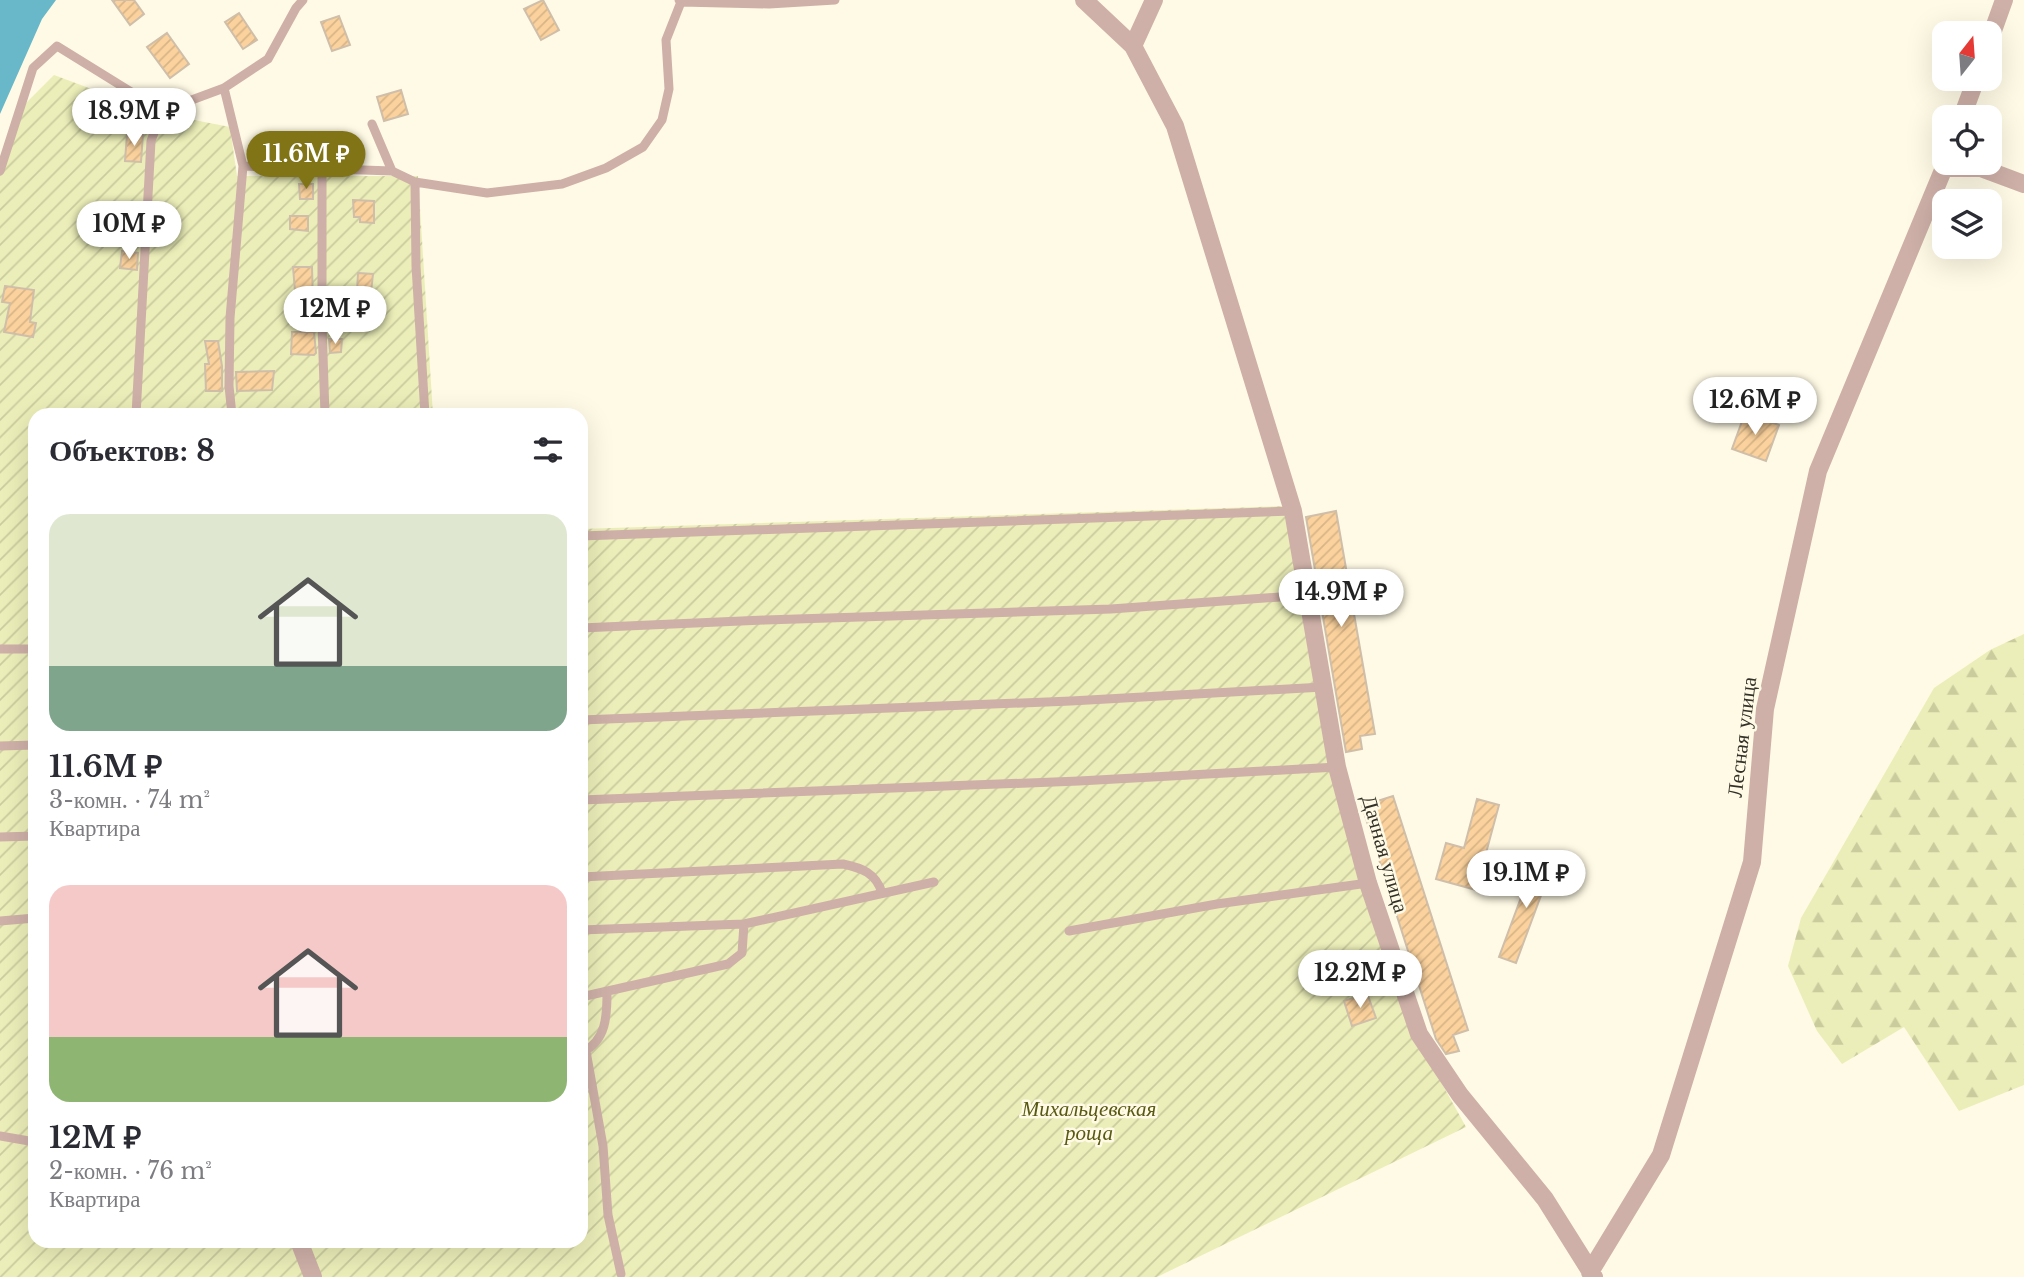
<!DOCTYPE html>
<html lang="ru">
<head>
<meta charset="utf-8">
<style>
	:root { --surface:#fff; --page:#f2f2f3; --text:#2b2b33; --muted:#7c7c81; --accent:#817417 }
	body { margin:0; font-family:"Libre Baskerville",serif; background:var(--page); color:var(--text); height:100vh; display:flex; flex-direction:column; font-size:26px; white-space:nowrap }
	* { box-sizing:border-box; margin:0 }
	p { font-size:23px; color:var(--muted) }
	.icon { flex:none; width:38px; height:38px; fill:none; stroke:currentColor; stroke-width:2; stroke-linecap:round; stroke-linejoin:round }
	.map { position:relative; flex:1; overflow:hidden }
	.sheet { position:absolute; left:28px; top:408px; width:560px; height:840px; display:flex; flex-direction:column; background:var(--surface); border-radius:21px; box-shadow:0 7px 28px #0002 }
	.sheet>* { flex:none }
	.needle { width:46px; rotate:17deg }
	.fabs { position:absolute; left:1932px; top:21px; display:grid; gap:14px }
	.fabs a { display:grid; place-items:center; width:70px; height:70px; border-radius:14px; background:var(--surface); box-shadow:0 7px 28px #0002; font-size:35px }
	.price { position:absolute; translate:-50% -60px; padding:0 16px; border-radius:24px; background:#fff; color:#222; font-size:23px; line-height:46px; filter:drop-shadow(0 2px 4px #0008) }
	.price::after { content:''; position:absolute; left:50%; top:42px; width:21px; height:16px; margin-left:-10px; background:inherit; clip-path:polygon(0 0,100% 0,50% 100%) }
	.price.active { background:var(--accent); color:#fff }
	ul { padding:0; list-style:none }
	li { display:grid; align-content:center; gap:14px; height:371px; padding:0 21px }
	li span { display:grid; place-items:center; height:217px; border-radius:21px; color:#555 }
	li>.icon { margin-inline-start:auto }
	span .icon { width:126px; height:126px; fill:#fffc; stroke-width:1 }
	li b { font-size:30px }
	h2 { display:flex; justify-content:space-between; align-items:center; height:84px; padding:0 21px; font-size:30px }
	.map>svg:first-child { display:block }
</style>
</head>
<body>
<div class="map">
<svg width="2024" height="1277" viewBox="0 0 2024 1277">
	<defs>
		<pattern id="forest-firs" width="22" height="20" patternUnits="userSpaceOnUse" patternTransform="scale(1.75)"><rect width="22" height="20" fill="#ebeeb8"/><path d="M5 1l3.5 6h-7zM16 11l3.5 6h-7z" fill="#cacc9e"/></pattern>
		<pattern id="garden-furrows" width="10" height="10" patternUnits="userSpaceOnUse" patternTransform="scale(1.75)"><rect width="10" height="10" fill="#ebeeb8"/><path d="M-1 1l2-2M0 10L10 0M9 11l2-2" fill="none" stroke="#cacc9e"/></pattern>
		<pattern id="building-hatch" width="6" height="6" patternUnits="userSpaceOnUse" patternTransform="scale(1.75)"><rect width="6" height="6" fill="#fbd29d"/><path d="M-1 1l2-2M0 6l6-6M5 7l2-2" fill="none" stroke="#d8b587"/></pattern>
	</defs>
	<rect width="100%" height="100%" fill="#fffae5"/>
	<path fill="url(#forest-firs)" d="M2024,634v451l-65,26 -55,-84 -62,37 -25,-33 -29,-65 13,-48 133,-230 56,-38z"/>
	<path fill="url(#garden-furrows)" d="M54,75l99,37 77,15 7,49h181l15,239h-398v826h546v-712l706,-23 46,263 82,266 51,92 -309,150h-1157v-1118l14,-44z"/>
	<path fill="#68b8c9" d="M0,0h56l-14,19 -42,95z"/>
	<path fill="url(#building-hatch)" stroke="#cfbea9" stroke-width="2" d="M112,0h22l10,14 -14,11z
		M543,0l16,30 -18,10 -17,-31z
		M239,13l18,27 -14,9 -18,-27z
		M339,16l11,29 -18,6 -11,-29z
		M167,33l22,31 -19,14 -23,-31z
		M401,90l7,24 -24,7 -7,-24z
		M127,134h16l-2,28 -16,-1z
		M299,184h14v15h-13z
		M353,200l21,1v22l-14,-1v-5h-6z
		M128,204l12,1v15l-11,-1z
		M290,216h18v15l-18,-2z
		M122,251l16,2 -1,17 -17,-2z
		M293,267h19l1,36 -17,1z
		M358,273l15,1 -2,18 -14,-1z
		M5,286l29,4 -4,32 6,1 -3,14 -29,-5 6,-29 -8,-1z
		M329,299h13v14h-13z
		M292,332h22l2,21 -2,2 -23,-1z
		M329,339h13l-1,13 -11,1z
		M205,341h13l4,25v25h-16l-1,-27h4z
		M274,371l-2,19 -35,1 -1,-19z
		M1745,413l34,12 -13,36 -34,-12z
		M1336,511l39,223 -15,2 2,13 -16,3 -40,-235z
		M1393,796l75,234 -15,5 6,16 -13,3 -10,-15 -74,-233z
		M1477,799l22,6 -23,85 -40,-11 10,-36 18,5z
		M1536,857l17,6 -37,100 -17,-6z
		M1367,993l9,25 -24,8 -8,-25z"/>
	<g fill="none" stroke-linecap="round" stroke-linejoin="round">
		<path stroke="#ceb0a8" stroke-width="9" d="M681,2l88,2 66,-4
			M224,88l19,78 -13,152 -1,68 3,29
			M372,124l20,47
			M243,166l149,5 23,11 72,11 75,-9 44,-16 37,-21 19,-27 7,-31 -3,-49 15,-38 -2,-2
			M322,168v157l3,90
			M0,171l33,-103 24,-22 105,65 62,-23 44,-29 28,-51 7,-8
			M415,182l1,84 9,149
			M136,415l15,-274 11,-30
			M581,536l712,-25
			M581,628l184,-8 346,-11 197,-14
			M0,649h35
			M581,720l490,-19 252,-14
			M0,746l35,-1
			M581,800l498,-19 258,-14
			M0,837l35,-1
			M581,877l262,-13c19,4 33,9 39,29
			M0,921l35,-3
			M581,930l163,-6 190,-42
			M1069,931l148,-27 151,-21
			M581,997l147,-33 14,-11 2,-29
			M586,1051l17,95 5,69 13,59
			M583,1052c23,-12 24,-35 24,-59
			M0,1136l35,6"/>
		<path stroke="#ceb0a8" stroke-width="18" d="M1084,0l49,46 42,80 118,385 44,256 31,116 51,151 41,61 85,104 49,78
			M1990,39l14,-39
			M1133,46l21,-46
			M1962,117l14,-38
			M1944,168h37l43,16
			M299,1241l14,36
			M1590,1272l71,-117 91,-293 13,-153 53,-238 128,-308"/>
	</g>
	<g text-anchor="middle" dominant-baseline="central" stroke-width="5" stroke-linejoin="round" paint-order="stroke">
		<g font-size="21" fill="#333027" stroke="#fffae5">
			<text transform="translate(1742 737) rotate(-83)">Лесная улица</text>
			<text transform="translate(1385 854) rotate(74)">Дачная улица</text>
		</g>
		<g font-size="21" font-style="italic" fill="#585912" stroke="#fffae5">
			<text x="1089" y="1109">Михальцевская<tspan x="1089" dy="24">роща</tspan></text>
		</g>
	</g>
</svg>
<div class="fabs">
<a><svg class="needle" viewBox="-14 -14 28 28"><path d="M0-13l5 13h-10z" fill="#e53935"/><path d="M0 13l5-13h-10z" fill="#7c7c81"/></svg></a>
<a><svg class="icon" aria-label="locate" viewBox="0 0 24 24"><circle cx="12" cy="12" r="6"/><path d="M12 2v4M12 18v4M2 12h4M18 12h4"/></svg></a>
<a><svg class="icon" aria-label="layers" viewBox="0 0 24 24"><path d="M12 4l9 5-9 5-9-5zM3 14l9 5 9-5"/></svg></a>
</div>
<b class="price" style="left:134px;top:148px">18.9M ₽</b>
<b class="price active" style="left:306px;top:191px">11.6M ₽</b>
<b class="price" style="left:129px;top:261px">10M ₽</b>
<b class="price" style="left:335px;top:346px">12M ₽</b>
<b class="price" style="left:1755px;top:437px">12.6M ₽</b>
<b class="price" style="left:1341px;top:629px">14.9M ₽</b>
<b class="price" style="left:1526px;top:910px">19.1M ₽</b>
<b class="price" style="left:1360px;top:1010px">12.2M ₽</b>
<section class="sheet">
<h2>Объектов: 8<svg class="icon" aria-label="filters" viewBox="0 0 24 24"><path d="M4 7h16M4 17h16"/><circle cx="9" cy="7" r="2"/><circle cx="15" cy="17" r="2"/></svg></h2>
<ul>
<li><span style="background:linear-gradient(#dfe7d0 70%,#7fa58c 0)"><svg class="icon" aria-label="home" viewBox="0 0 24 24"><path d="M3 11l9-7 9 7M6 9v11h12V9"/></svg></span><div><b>11.6M ₽</b><p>3-комн. · 74 m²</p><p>Квартира</p></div></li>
<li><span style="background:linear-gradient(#f6c9c9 70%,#8fb573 0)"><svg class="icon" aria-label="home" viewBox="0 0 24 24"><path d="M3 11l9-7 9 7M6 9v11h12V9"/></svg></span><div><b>12M ₽</b><p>2-комн. · 76 m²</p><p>Квартира</p></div></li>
</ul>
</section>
</div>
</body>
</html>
